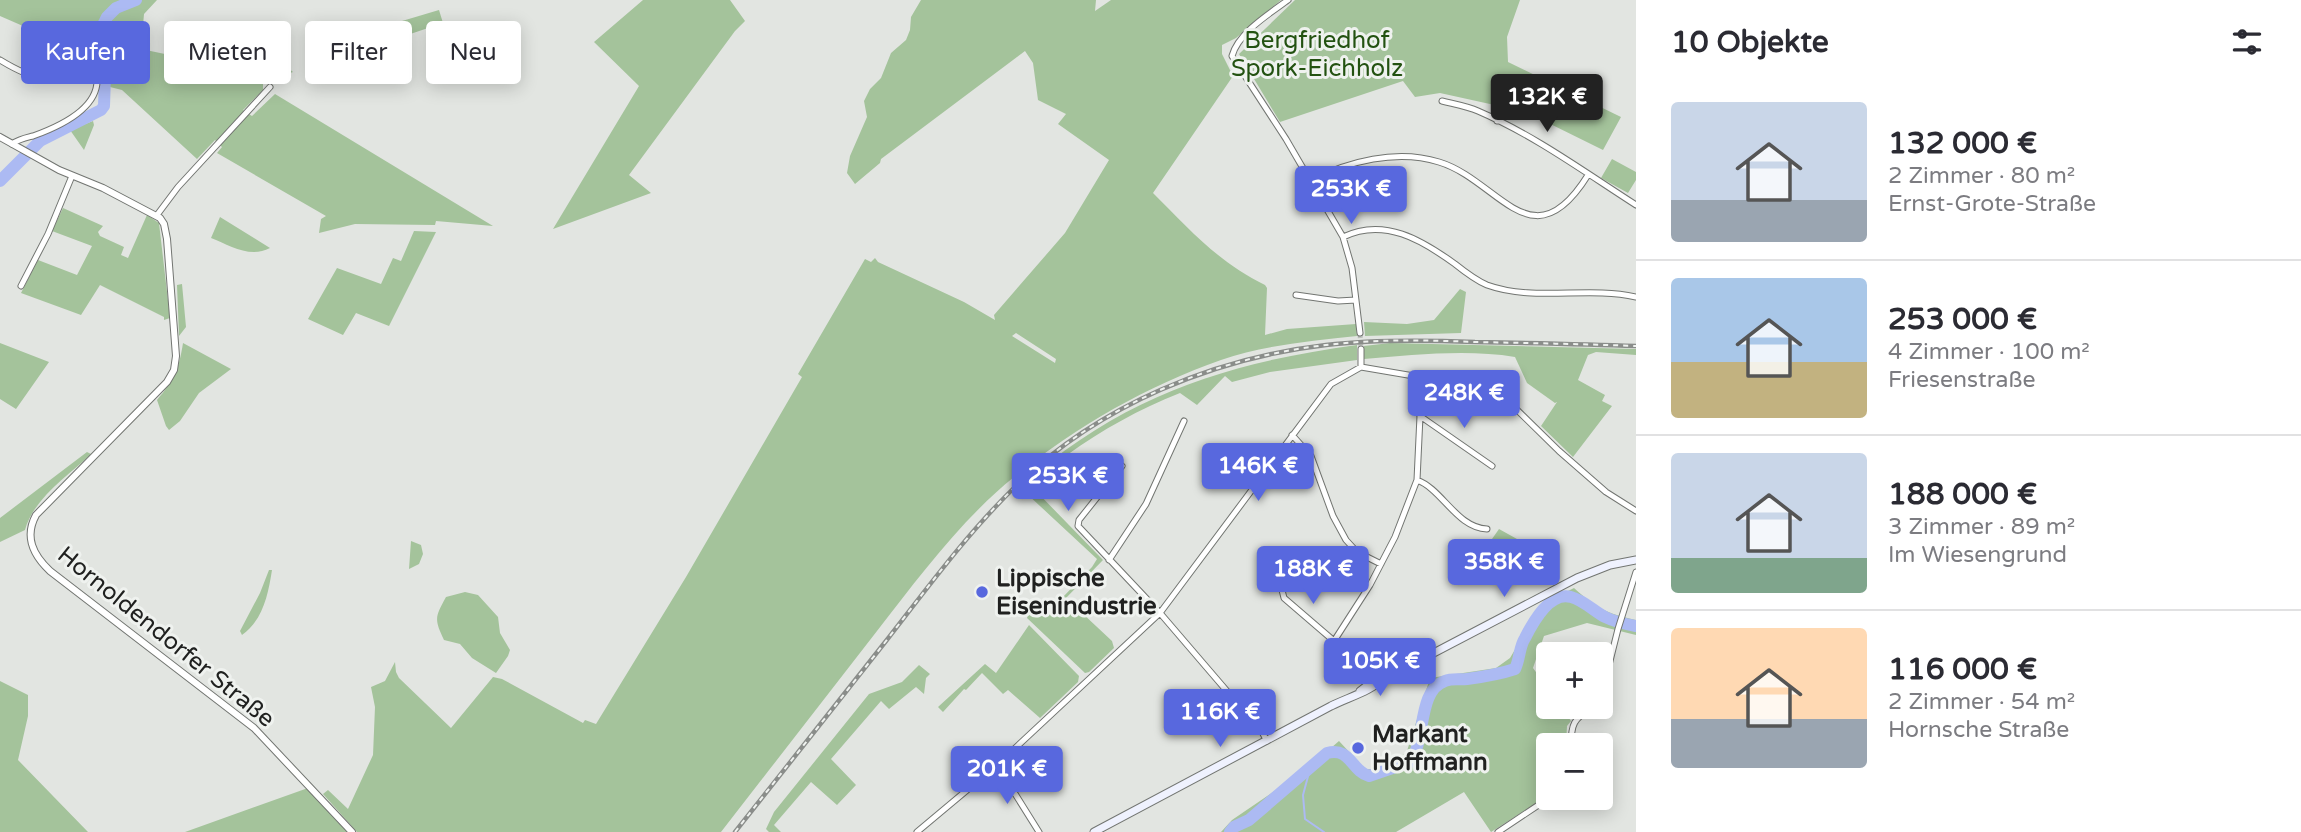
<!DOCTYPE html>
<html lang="de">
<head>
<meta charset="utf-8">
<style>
	:root { --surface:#fff; --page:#f2f2f3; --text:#2b2b33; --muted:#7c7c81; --line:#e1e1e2; --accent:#5868de }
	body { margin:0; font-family:"Varela Round",sans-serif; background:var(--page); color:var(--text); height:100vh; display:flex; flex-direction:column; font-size:26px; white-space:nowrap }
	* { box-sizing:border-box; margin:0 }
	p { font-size:23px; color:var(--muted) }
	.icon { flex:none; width:38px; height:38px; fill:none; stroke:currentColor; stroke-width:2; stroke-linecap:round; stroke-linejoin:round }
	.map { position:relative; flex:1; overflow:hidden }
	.side { display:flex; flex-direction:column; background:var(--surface); width:665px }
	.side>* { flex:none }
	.banner { position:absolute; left:21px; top:21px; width:665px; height:63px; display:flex; gap:14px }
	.fabs { position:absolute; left:1536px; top:642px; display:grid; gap:14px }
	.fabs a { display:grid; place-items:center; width:77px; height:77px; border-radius:7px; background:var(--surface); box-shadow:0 4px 18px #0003; font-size:35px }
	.price { position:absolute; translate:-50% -60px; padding:0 16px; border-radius:7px; background:var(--accent); color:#fff; font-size:23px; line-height:46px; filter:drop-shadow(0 2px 4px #0008) }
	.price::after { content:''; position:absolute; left:50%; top:42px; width:21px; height:16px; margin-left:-10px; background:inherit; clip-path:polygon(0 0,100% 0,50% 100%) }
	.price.selected { background:#222; color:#fff }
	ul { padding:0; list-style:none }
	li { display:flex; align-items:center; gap:21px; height:175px; padding:0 35px }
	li+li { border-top:2px solid var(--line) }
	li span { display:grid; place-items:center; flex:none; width:196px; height:140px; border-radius:7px; color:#555 }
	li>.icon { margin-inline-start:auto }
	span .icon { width:84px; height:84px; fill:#fffc; stroke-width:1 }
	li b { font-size:30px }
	h2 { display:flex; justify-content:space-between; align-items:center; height:84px; padding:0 35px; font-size:30px }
	.chip { padding:0 24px; border-radius:7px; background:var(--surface); box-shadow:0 4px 18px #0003; font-size:24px; line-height:63px }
	.chip.selected { background:var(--accent); color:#fff }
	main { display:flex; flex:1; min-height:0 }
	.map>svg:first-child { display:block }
</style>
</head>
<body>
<main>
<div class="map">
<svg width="1636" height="832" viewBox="0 0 1636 832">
	<rect width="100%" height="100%" fill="#e2e5e1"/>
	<path fill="#a4c39b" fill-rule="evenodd" d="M0,0h157l-13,14 -3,35 43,9 39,19 14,-20 26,25v8l-20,20 9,6 23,-22 218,132 -57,-5 -1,4 -80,-1 -36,9 2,-14 5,-3 -109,-63 5,-6 -7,-7 -18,19 -75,-69 -20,-5 -5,-39 -16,-4 -19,1 -62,-27z
		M643,0h87l15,21 -10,10 -106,144 22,18 -98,36 86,-143 -45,-44z
		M921,0h175l-1,11 16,-11h170l-45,38 -14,7v9l11,22 -80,117c36,36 65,69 112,92l2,3 -2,47 22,-6 69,-5 1,12c-45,5 -93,9 -136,24 -74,26 -146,67 -207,117 -53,43 -95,100 -137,154 -52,67 -104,134 -156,201h-364l-34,-38 5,-4 20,19 25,-54 2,-48 -4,-20 14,-6 10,-19 1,10 3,6 52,50 42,-51 9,2 81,44 2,-3 11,4 90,-147 116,-200 -4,-3 67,-115 6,3 4,-4 3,4 86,40 31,18 -1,-5 71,-82 44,-73 -51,-36 8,-10 -28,-14 -5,-37 -8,-12 -144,108 -1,4 -25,21 -8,-11 3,-17 17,-39 -3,-16 6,-12 11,-11 10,-25 15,-13 4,-10 1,-13zM1016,333l40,26 -1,4 -43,-27z
		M1295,0h225l-13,37 1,25 113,55 -18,33 -103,-51 -1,7 -59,-13 -25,4 -12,-16 -123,41 -41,-68z
		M439,10l4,13 -119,40 -6,-17z
		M254,38l39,34 -19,7 -31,-28z
		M93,121l1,4 -10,25 -14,-20z
		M1612,159l24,13v8l-8,13 -27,-15z
		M63,208l40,18 -5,6 2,4 24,11 -3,8 7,3 19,-43 12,8 11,95 -6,2v-3l-64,-32 -19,30 -60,-22 17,-33 39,15 15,-29 -40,-15z
		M220,217l50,31c-20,11 -41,-3 -59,-10z
		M414,231l22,1 -47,94 -33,-13 -13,22 -35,-16 29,-51 44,16 12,-26 8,3z
		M182,284l4,43 -7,9 -2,-51z
		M1460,289l6,3 -5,41 -96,3 -1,-14 43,2 27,-4z
		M0,343l49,19 -33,47 -16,-10z
		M183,343l48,26 -32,24 -19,28 -11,9 -3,-4 -9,-26c17,-20 22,-31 26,-57z
		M1390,343l246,6v6l-40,-3 -8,3 -10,25 27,15 -3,6 10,5 -39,51 -32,-31 16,-24 -2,1 -28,-20 -12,-26c-48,-8 -103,-2 -151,2v-13z
		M1357,345v15l-87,12 -38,10 -7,-6 -28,29 -17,-12c-41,16 -78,37 -113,62l7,9 -41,24 70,72 -37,38 46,43 2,7 -25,24 -4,1 -58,-55 4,-12c13,1 21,0 29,-11l3,2 29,-30 5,-8 -71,-66 -5,-7c101,-90 204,-123 336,-141z
		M87,452l4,2c-23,22 -58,45 -66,76l-25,12v-24z
		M1499,529l27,15 5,11 -6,6 -18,-8 -15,-14z
		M411,541l10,4 2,9 -4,10 -10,5z
		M269,570h3c-4,25 -9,50 -30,65l-2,-4 20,-38z
		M1574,588c23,21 32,25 62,32v15l-49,-12 -43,13 -11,32 16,22v17h12l10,14 -4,5 -1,19 -17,1v49l-58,37 -27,-40 -68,40h-175l11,-12 76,-52 31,-27 26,28c20,0 28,-2 42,-18l23,-73 66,-10 14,-10 32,-54z
		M465,592l13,3 20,22 2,16 10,17 -2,6 -12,17 -24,-15 -12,-14 -16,-4c-10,-21 -9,-23 2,-43z
		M1029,625l50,51 -1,6 -38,36 -32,-28 -5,4 -21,-21 -16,17 -2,-1 -21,23 -5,-5 47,-43 11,9z
		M919,665l11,9 -4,4 -2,16 -8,-7 -27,22 -8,-8 -50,58 25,26 -19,20 -26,-23 -37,43 7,7h-12l-3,-3 8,-17 95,-118 33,-12z
		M0,681l28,14v21l-10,44 70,72h-88z
		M308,788l40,44h-163z"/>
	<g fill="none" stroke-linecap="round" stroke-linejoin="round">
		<path stroke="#acbaf3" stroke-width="2" d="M1310,769l-7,26 2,24 19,13"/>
		<path stroke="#acbaf3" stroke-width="12" d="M0,181l40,-40 61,-31 3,-4 1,-30 -4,-47 6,-12 9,-9 20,-8
			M1230,832l4,-5 15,-7 78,-67c24,-6 24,18 42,23l41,-14c16,-20 7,-72 35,-81 7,-3 15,-1 22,-2 15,-2 33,-5 48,-10 5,-10 4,-22 10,-31 8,-16 25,-47 46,-41 12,3 23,14 34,20 10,5 20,7 31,9"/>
		<path stroke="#bbbeba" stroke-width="5" stroke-dasharray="5 2.5" stroke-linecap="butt" d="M1360,333l1,16"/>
		<g stroke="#727571" stroke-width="7">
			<path id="minor" d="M1288,0c-19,14 -50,33 -56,56l54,83 57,98 9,31 8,65
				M0,60c36,22 48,22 90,12l7,6c2,31 -39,49 -64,58 -8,2 -14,3 -21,8
				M1442,101c12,3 25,5 36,10 56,24 108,62 158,94
				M1497,121l4,-10
				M1310,181c38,-20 87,-32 129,-19 60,18 93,103 149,13
				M157,215l21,-28 92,-100
				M1343,237c41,-20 79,3 112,27 10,8 20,16 32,21 47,17 100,1 149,12
				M21,286l27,-52 24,-58
				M1296,295l42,6 18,-1
				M1361,349v18
				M1420,416l72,50
				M1292,435l19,21 22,60 13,24 11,12 24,12
				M1122,466l-43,54 -1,6 82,87 102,119 5,9
				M1417,480c25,9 40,48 70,49
				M1109,560l37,-56 38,-83
				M1279,578l5,20 50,43
				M1378,680l-5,-8 -39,-31 36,-56 25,-48 22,-57 3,-64 -2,-41
				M1601,697l17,-68 18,-57
				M1571,746c0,-23 3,-26 20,-39
				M997,765l42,67
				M917,832l80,-67 163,-152 171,-229 30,-17 129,22 18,12 51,50 47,41 30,19
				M1498,832l51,-34"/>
		</g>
		<g stroke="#727571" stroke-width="8">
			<path id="tertiary" d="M0,137l59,33 44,18 57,30 4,6 3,15 9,117 -2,14 -7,12 -131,133c-12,22 -3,40 14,56l204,157 98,104"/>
		</g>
		<g stroke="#727571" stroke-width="9">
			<path id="secondary" d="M1360,691l17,-13 28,-10 172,-90 33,-13 26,-5
				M1094,832l237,-126c18,-9 41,-15 54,-29"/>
		</g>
		<use href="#minor" stroke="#fff" stroke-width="5"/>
		<use href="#tertiary" stroke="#fff" stroke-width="6"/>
		<use href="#secondary" stroke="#eff2fe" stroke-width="7"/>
		<g stroke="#8a8d8a" stroke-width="4.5">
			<path id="rail" d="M735,832c50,-64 101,-127 151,-191 42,-54 83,-110 132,-157 82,-79 196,-126 308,-139 50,-6 100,-5 149,-3 54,1 107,2 161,4"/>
		</g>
		<use href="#rail" stroke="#eff2ef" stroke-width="2" stroke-dasharray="5" stroke-linecap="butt"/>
	</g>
	<g fill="#5868de" stroke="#eff2ef" stroke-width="2.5">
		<circle cx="982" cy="592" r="7"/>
		<circle cx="1358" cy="748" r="7"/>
	</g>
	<g text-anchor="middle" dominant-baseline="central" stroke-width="6" stroke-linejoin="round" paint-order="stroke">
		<g font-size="24" fill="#235211" stroke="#eff2ef">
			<text x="1317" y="40">Bergfriedhof<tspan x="1317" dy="28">Spork-Eichholz</tspan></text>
		</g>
		<g font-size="24" font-weight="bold" fill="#202120" stroke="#eff2ef" text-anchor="start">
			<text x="996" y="578">Lippische<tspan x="996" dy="28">Eisenindustrie</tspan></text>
			<text x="1372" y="734">Markant<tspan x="1372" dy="28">Hoffmann</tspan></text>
		</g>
		<g font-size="24" fill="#202120" stroke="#eff2ef">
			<text transform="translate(166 637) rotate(39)">Hornoldendorfer Straße</text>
		</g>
	</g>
</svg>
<div class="fabs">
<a>+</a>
<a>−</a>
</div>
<b class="price selected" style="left:1547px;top:134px">132K €</b>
<b class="price" style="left:1351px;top:226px">253K €</b>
<b class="price" style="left:1464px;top:430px">248K €</b>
<b class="price" style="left:1258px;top:503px">146K €</b>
<b class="price" style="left:1068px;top:513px">253K €</b>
<b class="price" style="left:1504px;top:599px">358K €</b>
<b class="price" style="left:1313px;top:606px">188K €</b>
<b class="price" style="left:1380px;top:698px">105K €</b>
<b class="price" style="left:1220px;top:749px">116K €</b>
<b class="price" style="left:1007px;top:806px">201K €</b>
<div class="banner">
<a class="chip selected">Kaufen</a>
<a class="chip">Mieten</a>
<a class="chip">Filter</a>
<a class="chip">Neu</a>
</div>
</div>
<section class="side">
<h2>10 Objekte<svg class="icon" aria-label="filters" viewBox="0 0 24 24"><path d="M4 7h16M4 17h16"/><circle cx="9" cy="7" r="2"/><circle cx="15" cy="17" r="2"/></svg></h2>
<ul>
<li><span style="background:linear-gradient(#c9d6e8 70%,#9aa5b1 0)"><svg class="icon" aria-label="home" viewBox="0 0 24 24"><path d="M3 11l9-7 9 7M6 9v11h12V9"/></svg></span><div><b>132 000 €</b><p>2 Zimmer · 80 m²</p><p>Ernst-Grote-Straße</p></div></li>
<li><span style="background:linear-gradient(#a9c7e8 60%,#c2b280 0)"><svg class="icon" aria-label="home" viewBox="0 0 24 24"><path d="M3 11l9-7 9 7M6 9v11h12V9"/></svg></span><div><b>253 000 €</b><p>4 Zimmer · 100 m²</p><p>Friesenstraße</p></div></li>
<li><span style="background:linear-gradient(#c9d6e8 75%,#7fa58c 0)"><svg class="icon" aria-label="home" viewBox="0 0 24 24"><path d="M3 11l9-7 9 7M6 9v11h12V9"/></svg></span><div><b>188 000 €</b><p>3 Zimmer · 89 m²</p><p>Im Wiesengrund</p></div></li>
<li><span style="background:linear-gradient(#ffd9b3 65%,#9aa5b1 0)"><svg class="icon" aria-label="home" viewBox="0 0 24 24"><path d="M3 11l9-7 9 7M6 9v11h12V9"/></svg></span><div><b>116 000 €</b><p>2 Zimmer · 54 m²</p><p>Hornsche Straße</p></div></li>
</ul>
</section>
</main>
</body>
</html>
